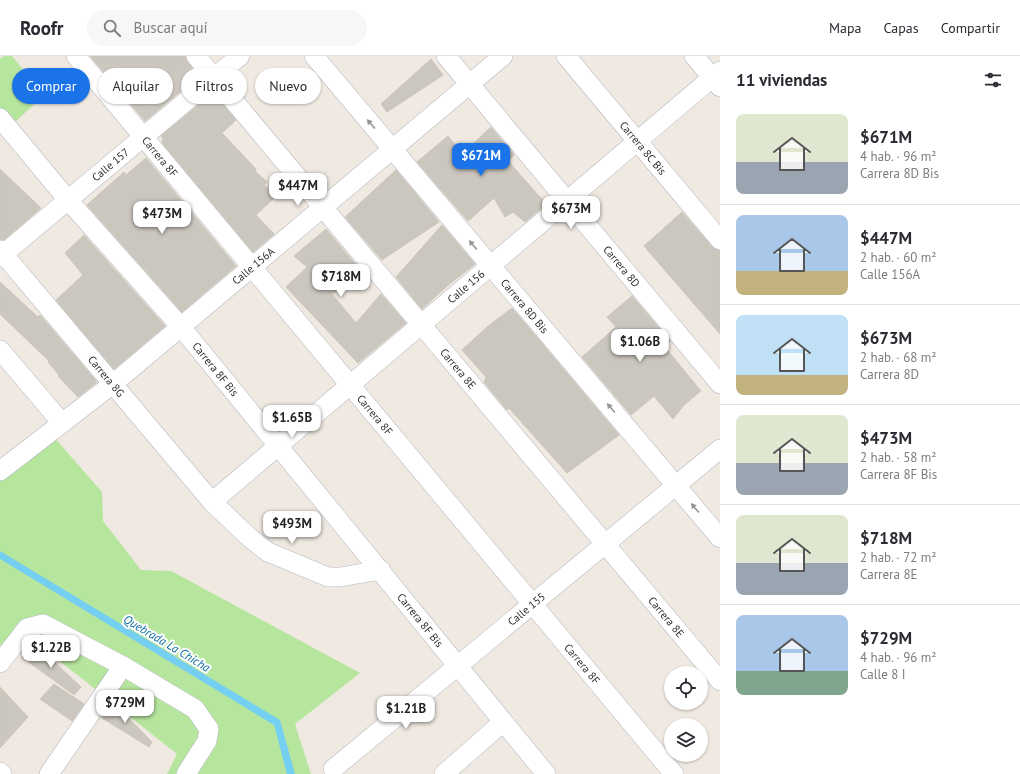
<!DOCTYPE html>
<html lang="es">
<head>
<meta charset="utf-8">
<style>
	:root { --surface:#fff; --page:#f7f7f7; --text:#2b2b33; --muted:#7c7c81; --line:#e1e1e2; --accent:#1a73e8 }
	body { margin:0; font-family:"PT Sans",sans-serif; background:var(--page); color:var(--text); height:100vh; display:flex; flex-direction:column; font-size:15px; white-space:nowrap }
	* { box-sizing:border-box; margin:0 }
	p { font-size:13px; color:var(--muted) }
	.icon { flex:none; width:22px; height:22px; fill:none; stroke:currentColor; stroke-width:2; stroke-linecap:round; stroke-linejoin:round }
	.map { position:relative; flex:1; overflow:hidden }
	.details { display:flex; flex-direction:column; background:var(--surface); width:300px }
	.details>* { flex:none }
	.top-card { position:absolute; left:12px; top:12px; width:380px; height:36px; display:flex; gap:8px }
	.tools { position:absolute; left:664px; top:610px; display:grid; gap:8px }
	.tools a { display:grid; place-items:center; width:44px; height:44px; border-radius:50%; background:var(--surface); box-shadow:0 1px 3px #0004; font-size:20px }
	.price { position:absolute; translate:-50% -34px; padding:0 9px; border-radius:8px; background:#fff; color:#222; font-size:13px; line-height:26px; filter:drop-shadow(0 1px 2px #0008) }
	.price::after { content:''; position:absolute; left:50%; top:24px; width:12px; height:9px; margin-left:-6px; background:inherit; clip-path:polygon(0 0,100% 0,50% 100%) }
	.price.current { background:var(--accent); color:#fff }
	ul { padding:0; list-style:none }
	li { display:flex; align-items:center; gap:12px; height:100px; padding:0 16px }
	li+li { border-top:1px solid var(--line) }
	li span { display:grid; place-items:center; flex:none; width:112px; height:80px; border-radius:8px; color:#555 }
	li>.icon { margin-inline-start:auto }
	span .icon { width:48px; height:48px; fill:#fffc; stroke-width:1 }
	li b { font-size:17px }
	h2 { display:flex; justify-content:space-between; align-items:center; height:48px; padding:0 16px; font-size:17px }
	.chip { padding:0 14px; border-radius:18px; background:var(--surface); box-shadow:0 1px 3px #0004; font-size:14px; line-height:36px }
	.chip.current { background:var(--accent); color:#fff }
	header { display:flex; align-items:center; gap:24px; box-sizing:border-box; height:56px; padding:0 20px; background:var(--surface); border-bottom:1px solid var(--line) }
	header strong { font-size:19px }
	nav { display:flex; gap:22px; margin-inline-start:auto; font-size:14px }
	.search { width:280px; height:36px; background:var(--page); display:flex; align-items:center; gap:10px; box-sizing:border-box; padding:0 14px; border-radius:22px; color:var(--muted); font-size:15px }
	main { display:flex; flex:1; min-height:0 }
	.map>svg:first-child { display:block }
</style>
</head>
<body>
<header>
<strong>Roofr</strong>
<div class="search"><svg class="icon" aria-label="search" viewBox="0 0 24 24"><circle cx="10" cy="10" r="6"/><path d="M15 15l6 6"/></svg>Buscar aquí</div>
<nav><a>Mapa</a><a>Capas</a><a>Compartir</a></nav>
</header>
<main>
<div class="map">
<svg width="720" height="718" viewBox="0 0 720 718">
	<rect width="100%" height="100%" fill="#efe9e1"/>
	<path fill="#b6e59e" d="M4,0h8l32,39 -31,29 -13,-15v-50z
		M52,379l50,57 1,29 38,49 30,1 189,102 -65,51 16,50h-144l10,-20 -116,-92 -44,-31 -17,16v-168z"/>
	<path fill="#75cff0" d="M0,495l280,169 15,54h-8l-13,-49 -274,-166z"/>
	<path fill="#cbc7bf" stroke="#cbc5ba" d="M90,0h95l3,7 11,13 -54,45z
		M431,3l12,16 -56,37 -6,-8z
		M213,37l23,27 -14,13 34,36 -1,2 12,11 -3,3 12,11 -20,19 18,19 -21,18 -90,-108 -1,-4 2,-1 -3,-3z
		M491,71l23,28 -6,6 38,43 -21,18 -12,-10 -8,5 -11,-19 -26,23 -51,-59 31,-26 14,18z
		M146,102l90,108 -54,46 -95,-107 37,-33 2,3z
		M0,113l41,39 -37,32 -4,-1z
		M396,114l43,52 -57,38 -37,-43z
		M682,156l30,35 8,4v83l-76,-88z
		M442,169l33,39 -28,22 -25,23 -26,-32z
		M326,173l37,44 -31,21 24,29 25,-29 25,29 -48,40 -72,-76 21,-20 -13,-11z
		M84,179l81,91 -51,43 -58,-69 27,-25 -18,-22z
		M0,226l38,35 2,-2 57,67 -19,15 -20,-21 1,-1 -11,-13 1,-1 -49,-47z
		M632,240l38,45 -6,5 37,45 -17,14 -11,14 -19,-23 -23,19 -49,-58 34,-30 -9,-10z
		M512,252l107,127 -52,38 -58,-65 -2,2 -23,-28 2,-5 -24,-27 25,-23z
		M36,589l45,42 -7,8 -52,-38z
		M54,628l30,20 -12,17 -32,-22z
		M0,631l28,30 -28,31z
		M113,646l39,40 -3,5 -47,-29z"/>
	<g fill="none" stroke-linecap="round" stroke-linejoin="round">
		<g stroke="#b4b7c1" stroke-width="20">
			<g id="minor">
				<path id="s1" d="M76,0l598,718"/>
				<path id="s2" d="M196,0l524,625"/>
				<path id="s3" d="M314,0l406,482"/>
				<path id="s4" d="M446,0l274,328"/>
				<path id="s5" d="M566,0l154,184"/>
				<path d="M694,0l26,31"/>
				<path id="s6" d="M0,62l68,82 113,127 365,447"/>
				<path id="s7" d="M0,194l212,252 38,36 18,14 60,25h12l41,-7"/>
				<path id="s8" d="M0,201l240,-201"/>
				<path d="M0,294l62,73"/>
				<path id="s9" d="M0,415l114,-88 389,-327"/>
				<path id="s10" d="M212,446l508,-431"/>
				<path d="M0,607l27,-35 16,-4 80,42 72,43 14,20 -2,12 -21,33"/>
				<path id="s11" d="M333,713l387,-320"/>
				<path d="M0,716l2,2"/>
				<path d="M49,718l74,-108"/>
				<path d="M444,718l59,-52"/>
			</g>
		</g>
		<use href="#minor" stroke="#fff" stroke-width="19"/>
	</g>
	<defs><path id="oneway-solid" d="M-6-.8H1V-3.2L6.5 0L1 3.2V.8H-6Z"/></defs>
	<g fill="#969696">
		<use href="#oneway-solid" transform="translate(371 68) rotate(-130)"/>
		<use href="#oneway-solid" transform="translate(473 189) rotate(-130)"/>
		<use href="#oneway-solid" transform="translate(611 352) rotate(-130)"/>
		<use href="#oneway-solid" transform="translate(695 452) rotate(-130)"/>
	</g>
	<g text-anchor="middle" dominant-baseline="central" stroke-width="4" stroke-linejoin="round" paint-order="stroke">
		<g font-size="11" fill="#2e2e2e" stroke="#fff">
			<text stroke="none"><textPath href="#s5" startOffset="120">Carrera 8C Bis</textPath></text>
			<text stroke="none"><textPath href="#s1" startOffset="131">Carrera 8F</textPath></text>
			<text stroke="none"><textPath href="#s8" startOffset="144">Calle 157</textPath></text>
			<text stroke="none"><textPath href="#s9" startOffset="326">Calle 156A</textPath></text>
			<text stroke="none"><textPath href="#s4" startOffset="274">Carrera 8D</textPath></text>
			<text stroke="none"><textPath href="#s10" startOffset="333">Calle 156</textPath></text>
			<text stroke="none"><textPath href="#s3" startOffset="327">Carrera 8D Bis</textPath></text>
			<text stroke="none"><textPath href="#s2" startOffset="408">Carrera 8E</textPath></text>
			<text stroke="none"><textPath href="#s6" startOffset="331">Carrera 8F Bis</textPath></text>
			<text stroke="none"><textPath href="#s7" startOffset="165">Carrera 8G</textPath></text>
			<text stroke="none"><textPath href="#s1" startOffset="467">Carrera 8F</textPath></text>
			<text stroke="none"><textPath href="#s11" startOffset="251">Calle 155</textPath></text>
			<text stroke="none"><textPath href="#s2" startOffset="732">Carrera 8E</textPath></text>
			<text stroke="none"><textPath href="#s6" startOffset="655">Carrera 8F Bis</textPath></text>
			<text stroke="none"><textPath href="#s1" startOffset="791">Carrera 8F</textPath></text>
		</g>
		<g font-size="12" font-style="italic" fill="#0d6fa3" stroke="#fff">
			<text transform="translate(167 587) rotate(31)">Quebrada La Chicha</text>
		</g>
	</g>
</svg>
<div class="tools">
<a><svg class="icon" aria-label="locate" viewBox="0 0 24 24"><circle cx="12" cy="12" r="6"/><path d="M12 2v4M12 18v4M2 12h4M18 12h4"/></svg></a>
<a><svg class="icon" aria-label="layers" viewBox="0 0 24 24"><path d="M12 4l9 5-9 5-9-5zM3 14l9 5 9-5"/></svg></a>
</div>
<b class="price current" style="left:481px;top:121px">$671M</b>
<b class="price" style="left:298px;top:151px">$447M</b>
<b class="price" style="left:571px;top:174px">$673M</b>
<b class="price" style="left:162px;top:179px">$473M</b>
<b class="price" style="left:341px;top:242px">$718M</b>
<b class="price" style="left:640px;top:307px">$1.06B</b>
<b class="price" style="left:292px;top:383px">$1.65B</b>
<b class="price" style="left:292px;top:489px">$493M</b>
<b class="price" style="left:51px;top:613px">$1.22B</b>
<b class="price" style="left:125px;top:668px">$729M</b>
<b class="price" style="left:406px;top:674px">$1.21B</b>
<div class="top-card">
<a class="chip current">Comprar</a>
<a class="chip">Alquilar</a>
<a class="chip">Filtros</a>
<a class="chip">Nuevo</a>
</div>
</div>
<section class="details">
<h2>11 viviendas<svg class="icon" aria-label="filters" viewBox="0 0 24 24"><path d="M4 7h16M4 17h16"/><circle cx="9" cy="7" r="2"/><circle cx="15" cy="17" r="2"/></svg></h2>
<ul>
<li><span style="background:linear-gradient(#dfe7d0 60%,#9aa5b1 0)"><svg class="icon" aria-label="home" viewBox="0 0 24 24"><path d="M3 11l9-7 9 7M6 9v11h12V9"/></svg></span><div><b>$671M</b><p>4 hab. · 96 m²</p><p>Carrera 8D Bis</p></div></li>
<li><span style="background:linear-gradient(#a9c7e8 70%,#c2b280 0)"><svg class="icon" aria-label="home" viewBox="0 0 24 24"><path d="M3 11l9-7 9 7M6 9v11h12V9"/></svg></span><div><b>$447M</b><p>2 hab. · 60 m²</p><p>Calle 156A</p></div></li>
<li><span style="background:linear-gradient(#bfe0f5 75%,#c2b280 0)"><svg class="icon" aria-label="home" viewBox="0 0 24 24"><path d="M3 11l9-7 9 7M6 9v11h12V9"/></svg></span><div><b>$673M</b><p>2 hab. · 68 m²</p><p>Carrera 8D</p></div></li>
<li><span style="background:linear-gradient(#dfe7d0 60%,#9aa5b1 0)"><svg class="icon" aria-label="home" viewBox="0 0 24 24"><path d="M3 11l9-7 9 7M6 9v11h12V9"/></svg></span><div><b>$473M</b><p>2 hab. · 58 m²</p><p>Carrera 8F Bis</p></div></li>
<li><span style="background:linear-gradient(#dfe7d0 60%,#9aa5b1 0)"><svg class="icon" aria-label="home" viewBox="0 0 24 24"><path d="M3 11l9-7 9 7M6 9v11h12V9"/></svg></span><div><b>$718M</b><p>2 hab. · 72 m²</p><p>Carrera 8E</p></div></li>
<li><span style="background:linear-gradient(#a9c7e8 70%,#7fa58c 0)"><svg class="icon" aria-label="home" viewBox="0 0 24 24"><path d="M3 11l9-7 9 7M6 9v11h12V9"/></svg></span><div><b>$729M</b><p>4 hab. · 96 m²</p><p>Calle 8 I</p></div></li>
</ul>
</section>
</main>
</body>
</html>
